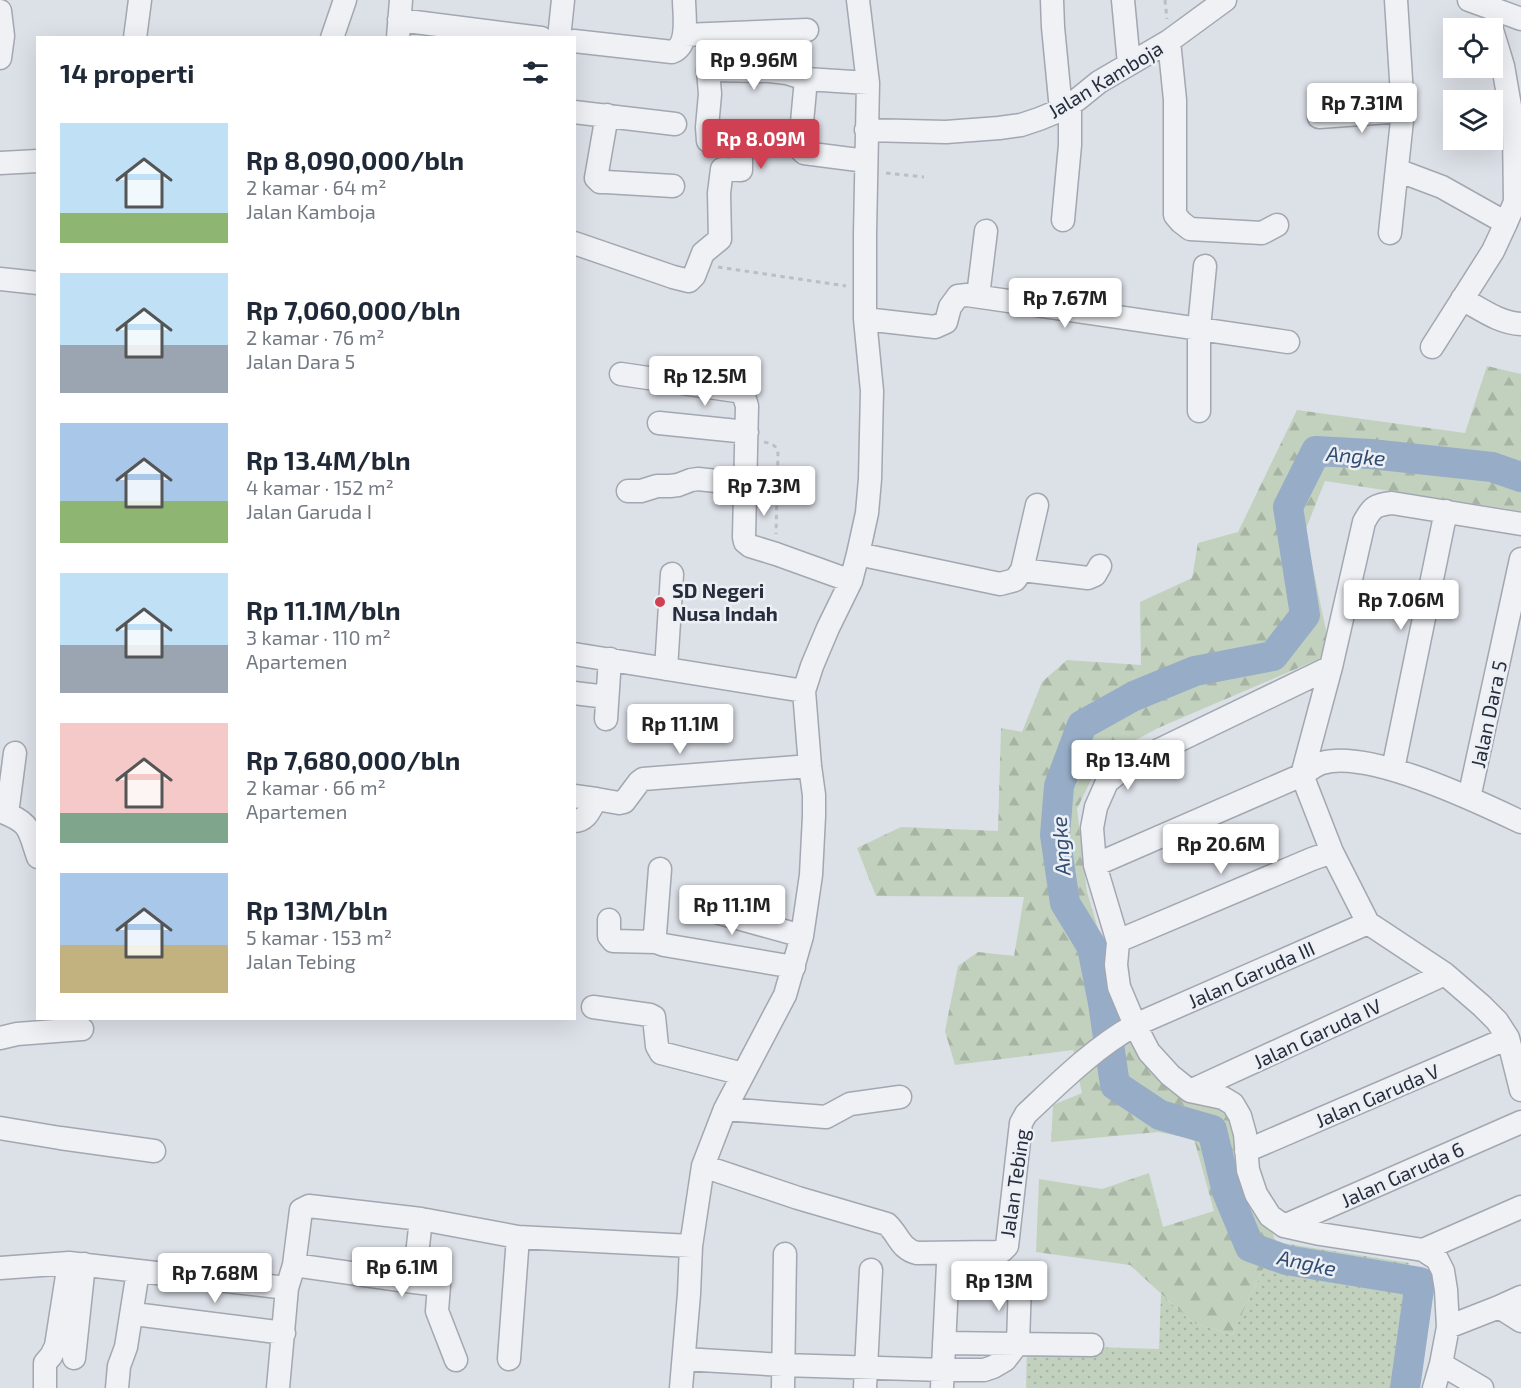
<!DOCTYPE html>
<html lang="id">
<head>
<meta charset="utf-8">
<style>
	:root { --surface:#fff; --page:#f6f6f7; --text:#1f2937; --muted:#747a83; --accent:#ce4052 }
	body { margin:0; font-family:"Exo 2",sans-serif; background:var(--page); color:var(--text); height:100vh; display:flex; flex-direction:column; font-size:22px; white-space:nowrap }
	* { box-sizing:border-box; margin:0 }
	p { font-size:20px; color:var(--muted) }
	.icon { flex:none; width:33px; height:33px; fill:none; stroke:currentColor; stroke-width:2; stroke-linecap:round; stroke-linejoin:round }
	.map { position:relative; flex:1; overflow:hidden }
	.side { position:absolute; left:36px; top:36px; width:540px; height:984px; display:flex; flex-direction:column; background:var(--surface); border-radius:0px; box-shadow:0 6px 24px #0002 }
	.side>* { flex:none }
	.fabs { position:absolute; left:1443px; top:18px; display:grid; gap:12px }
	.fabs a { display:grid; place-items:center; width:60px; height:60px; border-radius:0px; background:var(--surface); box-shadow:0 6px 24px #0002; font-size:30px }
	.price { position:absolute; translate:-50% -51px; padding:0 14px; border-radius:6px; background:#fff; color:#222; font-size:20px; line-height:39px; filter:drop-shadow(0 2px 3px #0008) }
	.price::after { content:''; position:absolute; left:50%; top:36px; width:18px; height:14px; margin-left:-9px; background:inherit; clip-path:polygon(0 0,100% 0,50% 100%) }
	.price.selected { background:var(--accent); color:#fff }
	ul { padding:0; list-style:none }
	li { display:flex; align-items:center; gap:18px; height:150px; padding:0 24px }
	li span { display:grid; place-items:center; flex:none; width:168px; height:120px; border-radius:0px; color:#555 }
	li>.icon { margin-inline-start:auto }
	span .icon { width:72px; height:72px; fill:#fffc; stroke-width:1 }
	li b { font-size:26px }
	h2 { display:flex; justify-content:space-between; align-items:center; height:72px; padding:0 24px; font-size:26px }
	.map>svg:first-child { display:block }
</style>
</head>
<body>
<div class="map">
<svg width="1521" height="1388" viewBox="0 0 1521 1388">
	<defs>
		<pattern id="grass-dots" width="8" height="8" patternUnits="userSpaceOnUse" patternTransform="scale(1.5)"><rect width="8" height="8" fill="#c2d1be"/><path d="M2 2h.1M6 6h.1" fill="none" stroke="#a7b4a4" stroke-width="1.8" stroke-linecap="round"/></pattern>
		<pattern id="forest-firs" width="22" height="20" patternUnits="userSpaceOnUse" patternTransform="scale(1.5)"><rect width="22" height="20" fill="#c2d1be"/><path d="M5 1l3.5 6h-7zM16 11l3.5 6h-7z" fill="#a7b4a4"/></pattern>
	</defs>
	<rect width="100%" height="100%" fill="#dce0e7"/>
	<path fill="url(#grass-dots)" d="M1276,1242l133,21 -12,125h-371l1,-43 132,4 2,-55 32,29 39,12z"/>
	<path fill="url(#forest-firs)" d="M1487,366l34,8v137l-196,-30 -20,50 26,123 -173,74 -57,31 -24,50 10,83 45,150 91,60 53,140 -44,93 -39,-12 -63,-58 -94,-13 3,-73 63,10 47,-16 14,54 51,-16 -20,-72 -36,-7 -107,10 2,-37 29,-12 -9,-43 -118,15 -10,-34 13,-65 20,-14 36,4 10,-59 -148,-1 -19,-48 44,-21 97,4 3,-103 21,4 20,-50 25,-22 74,5 -1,-63 52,-24 6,-35 40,-11 59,-122 168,23z"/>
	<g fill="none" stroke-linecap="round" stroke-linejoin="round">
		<path stroke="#97adc7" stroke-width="30" d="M1405,1388l15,-106 -134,-22 -36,-13 -23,-55 -15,-62 -52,-15 -45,-30 -12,-82 -11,-56 -27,-44 -10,-68 4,-49 23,-61 52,-29 61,-25 78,-15 32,-41 -17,-108 28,-56 55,3 121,13 29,10"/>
		<g stroke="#a2a7b1" stroke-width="25">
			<path id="minor" d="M1052,0l1,27 8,83
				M1123,0l6,64
				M1469,0l52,19
				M0,11l3,25 -3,22
				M399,20l142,18
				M1492,30l11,36 11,63 1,73 -9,21
				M684,35l123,-5
				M135,38l5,-38
				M332,38l13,-38
				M398,38l3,-38
				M559,38l4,-38
				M574,41l98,11c18,-6 12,-37 12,-52
				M1169,41l6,59v115l6,7 9,7 72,4 15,-8
				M574,112l101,12
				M607,115l-11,63 4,4h6l67,4
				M1319,117l84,-6
				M866,130l80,2 53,-4 22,-3 18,-6 22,-9 17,-11 21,-17 70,-41 56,-41
				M866,161l-62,-8 -4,-4v-5l6,-65 62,4
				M0,163l38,-2
				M1397,170l45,17 64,36 -13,28 -61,96
				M1063,220l7,-75v-41
				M1390,233l13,-122 -7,-111
				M574,243l99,34 16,4 5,-5 9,-23 17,-14 -1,-46 3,-24 19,1v-23l-33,-6 -1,-14 3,-33 -2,-24 62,1 17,2 19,6
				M0,279l38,4
				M978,296l8,-65
				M1462,299c19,10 37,24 59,25
				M865,319l70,8 11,-5 4,-15 8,-11 9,-1 321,47
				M621,374l115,17 7,2 4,13 -3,131 1,5 5,4 26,8 75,27
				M1199,411v-83l6,-62
				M659,423l88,9
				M628,491h13l16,-5h13l8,-1 13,-5 7,-1 47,5
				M858,554l142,30 15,-4 7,-10 15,-65
				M1022,570l66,8 7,-3 5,-9
				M574,654l230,37
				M1331,667l-203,98 -21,17 -11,25 -4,21 3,37 23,77 -2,23 3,22 16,38 14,27 21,23 20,16 33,7 10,6 7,12 5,18 3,36 8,24 14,22 14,10 36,8 103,16 14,9 6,12 3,19 2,37 -7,37 -7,24
				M666,669l6,-95
				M574,693l33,4
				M606,719l4,-60
				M1393,769l53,-258
				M574,796l22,3
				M1469,798l52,-239
				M0,811c31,12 28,17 38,46
				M7,814l8,-61
				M574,821c13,0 16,-12 22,-22l23,4 5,-1 15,-20 4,-3 167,-13
				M1521,822c-44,-21 -153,-73 -199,-59 -7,2 -14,8 -20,12l30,77 36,71 77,51 37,32 15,15 11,17 13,52
				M1095,865l207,-90 29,-108 33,-145c8,-15 11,-17 28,-19l129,21
				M698,907l104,29
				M609,920v16l4,5 43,1 8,3 130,22
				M656,942l-1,-8 5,-65
				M1118,942l7,-4 187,-79 20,-7
				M593,1007l57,8 4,2 3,29 4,7 82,21
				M0,1038l17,-4 65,-5
				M1190,1091l255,-117
				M725,1109l101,8 24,-13 50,-7
				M0,1128l60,10 94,13
				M1246,1151l262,-113
				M703,1166l95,32 89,26c12,11 13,25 30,29l79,-1 6,-1 5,-5 14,-123 5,-9c34,-32 68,-66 109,-89l233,-102
				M421,1219l-7,63 25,3 -2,26 19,49
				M1284,1226l237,-104
				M1423,1250l98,-43
				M294,1265l120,17
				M0,1268l69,-5 218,25 -9,100
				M287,1288l7,-23 7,-55 8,-4 112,13 97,18 173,9
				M1499,1307l22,14
				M142,1315l142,18
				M1448,1327l51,-20 22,-10
				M944,1343l148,2
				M74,1358l10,-94
				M509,1359l9,-122
				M684,1359l99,6 160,5h41l9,-3 12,-7 13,-17 2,-60
				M1441,1364l41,24
				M45,1388v-25l6,-7 5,-10 13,-83
				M117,1388l2,-22 7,-19 12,-76
				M681,1388l8,-94 2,-48 12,-80 22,-57 60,-114 17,-59 9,-61 3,-59v-21l-4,-29 -6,-75 8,-25 16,-38 23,-47 7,-27 9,-41 3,-34 2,-88 -7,-72v-85l3,-151 -10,-83
				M783,1388l2,-134
				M865,1388l6,-118
				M942,1388l6,-124"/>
		</g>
		<path stroke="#bbbec5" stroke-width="3" stroke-dasharray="4.5 4.5" stroke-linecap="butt" d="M1165,0l2,19
			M886,173l38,4
			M718,267l128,19
			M764,442c8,2 13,3 14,12l-2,80"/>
		<use href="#minor" stroke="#eff1f5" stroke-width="22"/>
	</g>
	<circle fill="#ce4052" stroke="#eceff4" stroke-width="2" cx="660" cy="602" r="6"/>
	<g text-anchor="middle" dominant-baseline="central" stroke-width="5" stroke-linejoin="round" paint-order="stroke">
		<g font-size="20" fill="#262e3d" stroke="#eceff4">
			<text transform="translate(1105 79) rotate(-31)">Jalan Kamboja</text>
			<text transform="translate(1488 714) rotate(-78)">Jalan Dara 5</text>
			<text transform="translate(1251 974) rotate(-24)">Jalan Garuda III</text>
			<text transform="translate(1317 1033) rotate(-25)">Jalan Garuda IV</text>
			<text transform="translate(1377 1095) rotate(-23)">Jalan Garuda V</text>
			<text transform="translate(1402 1174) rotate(-24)">Jalan Garuda 6</text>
			<text transform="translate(1014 1183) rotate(-82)">Jalan Tebing</text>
		</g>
		<g font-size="20" font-weight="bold" fill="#262e3d" stroke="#eceff4" text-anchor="start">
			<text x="672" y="590">SD Negeri<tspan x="672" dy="23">Nusa Indah</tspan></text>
		</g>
		<g font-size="21" font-style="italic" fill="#314c71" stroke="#eceff4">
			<text transform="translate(1356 455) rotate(5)">Angke</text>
			<text transform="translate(1060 846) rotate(-94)">Angke</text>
			<text transform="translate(1307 1262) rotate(12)">Angke</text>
		</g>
	</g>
</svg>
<div class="fabs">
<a><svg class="icon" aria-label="locate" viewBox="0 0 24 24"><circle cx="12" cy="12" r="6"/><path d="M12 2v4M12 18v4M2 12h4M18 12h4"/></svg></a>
<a><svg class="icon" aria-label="layers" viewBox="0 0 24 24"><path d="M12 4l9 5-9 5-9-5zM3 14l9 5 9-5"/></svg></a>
</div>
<b class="price" style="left:754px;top:91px">Rp 9.96M</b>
<b class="price" style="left:1362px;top:134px">Rp 7.31M</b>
<b class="price selected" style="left:761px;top:170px">Rp 8.09M</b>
<b class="price" style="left:1065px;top:329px">Rp 7.67M</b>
<b class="price" style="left:705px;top:407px">Rp 12.5M</b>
<b class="price" style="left:764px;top:517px">Rp 7.3M</b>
<b class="price" style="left:1401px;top:631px">Rp 7.06M</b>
<b class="price" style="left:680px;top:755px">Rp 11.1M</b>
<b class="price" style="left:1128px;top:791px">Rp 13.4M</b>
<b class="price" style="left:1221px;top:875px">Rp 20.6M</b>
<b class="price" style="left:732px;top:936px">Rp 11.1M</b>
<b class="price" style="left:402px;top:1298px">Rp 6.1M</b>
<b class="price" style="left:215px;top:1304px">Rp 7.68M</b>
<b class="price" style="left:999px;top:1312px">Rp 13M</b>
<section class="side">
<h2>14 properti<svg class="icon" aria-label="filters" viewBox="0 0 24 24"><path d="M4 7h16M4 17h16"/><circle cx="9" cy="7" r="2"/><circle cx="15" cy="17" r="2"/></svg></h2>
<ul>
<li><span style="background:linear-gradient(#bfe0f5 75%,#8fb573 0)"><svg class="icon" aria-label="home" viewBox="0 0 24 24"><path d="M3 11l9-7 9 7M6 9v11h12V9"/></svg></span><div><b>Rp 8,090,000/bln</b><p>2 kamar · 64 m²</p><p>Jalan Kamboja</p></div></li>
<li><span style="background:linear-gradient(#bfe0f5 60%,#9aa5b1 0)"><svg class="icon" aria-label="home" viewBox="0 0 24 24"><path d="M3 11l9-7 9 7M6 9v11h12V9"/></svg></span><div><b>Rp 7,060,000/bln</b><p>2 kamar · 76 m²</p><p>Jalan Dara 5</p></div></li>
<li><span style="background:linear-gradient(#a9c7e8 65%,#8fb573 0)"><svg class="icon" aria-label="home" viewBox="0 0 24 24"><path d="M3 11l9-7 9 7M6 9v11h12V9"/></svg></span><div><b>Rp 13.4M/bln</b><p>4 kamar · 152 m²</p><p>Jalan Garuda I</p></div></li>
<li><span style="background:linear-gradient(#bfe0f5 60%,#9aa5b1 0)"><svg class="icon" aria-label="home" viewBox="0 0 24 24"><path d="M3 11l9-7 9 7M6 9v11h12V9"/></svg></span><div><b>Rp 11.1M/bln</b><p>3 kamar · 110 m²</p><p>Apartemen</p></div></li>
<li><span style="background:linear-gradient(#f6c9c9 75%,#7fa58c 0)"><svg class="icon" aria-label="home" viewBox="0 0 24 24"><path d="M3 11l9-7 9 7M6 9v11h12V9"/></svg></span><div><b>Rp 7,680,000/bln</b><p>2 kamar · 66 m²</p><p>Apartemen</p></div></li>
<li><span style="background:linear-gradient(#a9c7e8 60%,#c2b280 0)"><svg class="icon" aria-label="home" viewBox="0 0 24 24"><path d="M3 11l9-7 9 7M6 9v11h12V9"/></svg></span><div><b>Rp 13M/bln</b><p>5 kamar · 153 m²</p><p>Jalan Tebing</p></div></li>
</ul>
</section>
</div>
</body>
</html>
